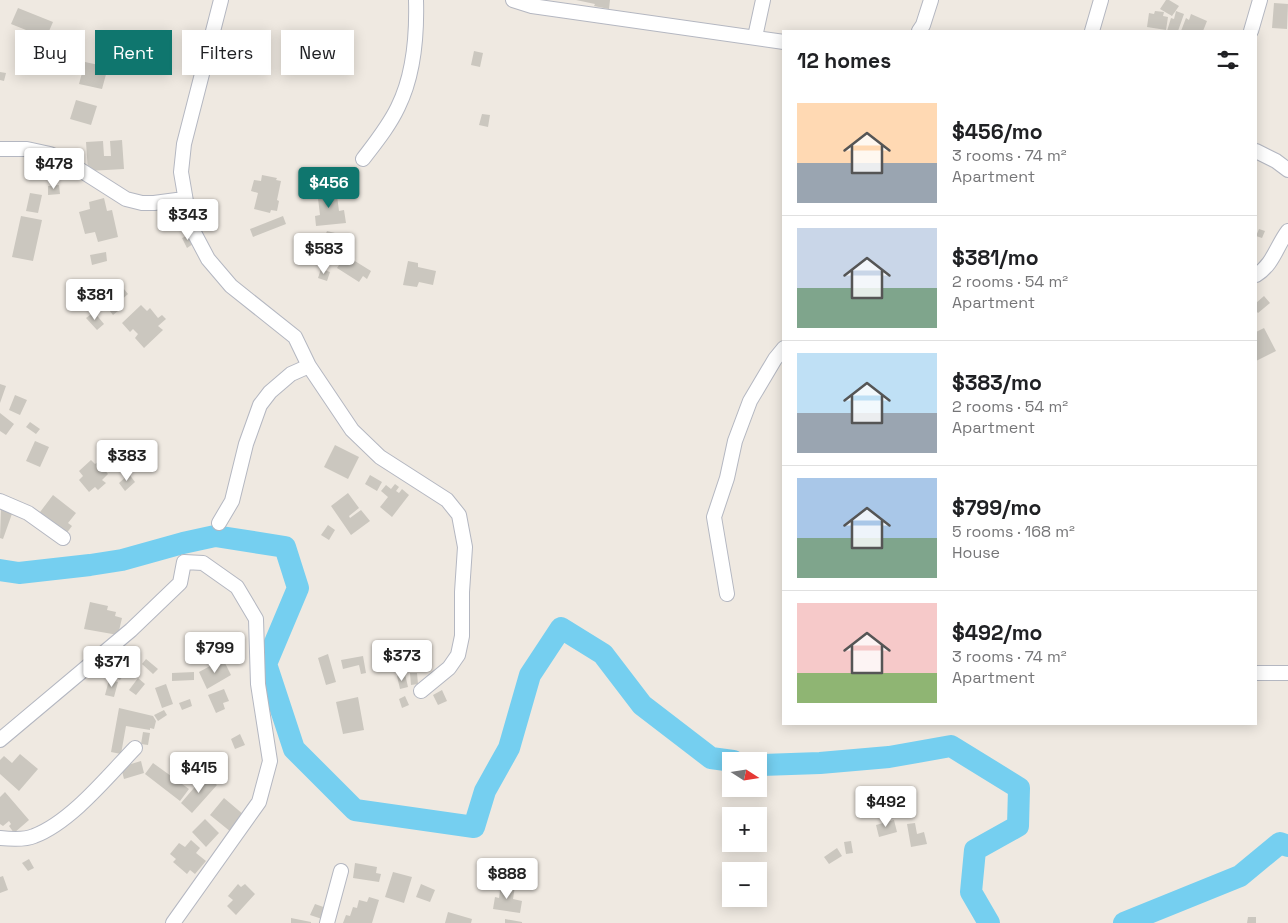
<!DOCTYPE html>
<html lang="en">
<head>
<meta charset="utf-8">
<style>
	:root { --surface:#fff; --page:#f2f2f2; --text:#202124; --muted:#757577; --line:#e0e0e0; --accent:#0f766e }
	body { margin:0; font-family:"Space Grotesk",sans-serif; background:var(--page); color:var(--text); height:100vh; display:flex; flex-direction:column; font-size:19px; white-space:nowrap }
	* { box-sizing:border-box; margin:0 }
	p { font-size:16px; color:var(--muted) }
	.icon { flex:none; width:28px; height:28px; fill:none; stroke:currentColor; stroke-width:2; stroke-linecap:round; stroke-linejoin:round }
	.map { position:relative; flex:1; overflow:hidden }
	.sheet { position:absolute; left:782px; top:30px; width:475px; height:695px; display:flex; flex-direction:column; background:var(--surface); border-radius:0px; box-shadow:0 2px 12px #0003 }
	.sheet>* { flex:none }
	.hud { position:absolute; left:15px; top:30px; width:475px; height:45px; display:flex; gap:10px }
	.needle { width:32px; rotate:102deg }
	.controls { position:absolute; left:722px; top:752px; display:grid; gap:10px }
	.controls a { display:grid; place-items:center; width:45px; height:45px; border-radius:0px; background:var(--surface); box-shadow:0 2px 12px #0003; font-size:25px }
	.price { position:absolute; translate:-50% -42px; padding:0 11px; border-radius:5px; background:#fff; color:#222; font-size:16px; line-height:32px; filter:drop-shadow(0 1px 2px #0008) }
	.price::after { content:''; position:absolute; left:50%; top:30px; width:15px; height:11px; margin-left:-8px; background:inherit; clip-path:polygon(0 0,100% 0,50% 100%) }
	.price.active { background:var(--accent); color:#fff }
	ul { padding:0; list-style:none }
	li { display:flex; align-items:center; gap:15px; height:125px; padding:0 15px }
	li+li { border-top:1px solid var(--line) }
	li span { display:grid; place-items:center; flex:none; width:140px; height:100px; border-radius:0px; color:#555 }
	li>.icon { margin-inline-start:auto }
	span .icon { width:60px; height:60px; fill:#fffc; stroke-width:1 }
	li b { font-size:21px }
	h2 { display:flex; justify-content:space-between; align-items:center; height:60px; padding:0 15px; font-size:21px }
	.pill { padding:0 18px; border-radius:0px; background:var(--surface); box-shadow:0 2px 12px #0003; font-size:18px; line-height:45px }
	.pill.active { background:var(--accent); color:#fff }
	.map>svg:first-child { display:block }
</style>
</head>
<body>
<div class="map">
<svg width="1288" height="923" viewBox="0 0 1288 923">
	<rect width="100%" height="100%" fill="#efe9e1"/>
	<g fill="none" stroke-linecap="round" stroke-linejoin="round">
		<path stroke="#75cff0" stroke-width="22" d="M0,570l19,3 71,-8 32,-5 61,-17 32,-7 70,11 13,41 -32,76 28,85 61,61 119,17 11,-36 24,-43 21,-73 31,-47 42,26 39,51 69,53 22,3
			M759,765l61,-2 69,-6 62,-11 68,42 -1,38 -43,24 -4,42 18,31
			M1124,923l116,-47 40,-33 8,3"/>
	</g>
	<path fill="#cbc7bf" d="M576,0h34l-1,9 -15,-3 1,-2z
		M1166,0h3l10,6 -7,10 -12,-7z
		M1274,3l14,1 -1,25 -15,-1z
		M18,8l35,14 -7,16 -35,-14z
		M1155,11l9,1 -1,4 5,1 -2,13 -19,-3 2,-14 5,1z
		M1176,11l8,3 -6,17h-11l4,-13 3,1z
		M1191,14l16,7 -4,10h-22l5,-13 3,2z
		M474,51l9,2 -3,14 -9,-2z
		M85,62l23,5 -6,22 -23,-5z
		M0,72l6,1 -2,8 -4,-1z
		M76,100l21,6 -6,19 -21,-6z
		M482,114l8,1 -2,12 -9,-2z
		M122,140l2,29 -36,2 -2,-29 17,-1 1,15h7l-1,-15z
		M262,175l15,3 -1,2 5,1 -4,19 2,1 -2,10 -6,-1 -1,3 -16,-4 4,-16 -7,-2 3,-11 7,1z
		M59,185l1,9 -12,1v-9z
		M336,188l3,23 5,-1 2,13 -30,3 -1,-10 5,-1 -3,-25z
		M30,193l12,2 -4,18 -12,-2z
		M104,198l3,13 5,-1 6,27 -20,5 -3,-10 -10,2 -6,-22 11,-3 -1,-7z
		M21,216l21,4 -9,41 -21,-4z
		M283,216l3,8 -33,13 -3,-8z
		M1259,229l6,2 -3,7 -6,-2z
		M327,231l12,3 -2,5 -12,-3z
		M189,235l4,9 -6,4 -5,-10z
		M351,242l2,9 -19,3 -1,-9z
		M106,252l1,9 -15,4 -2,-10z
		M350,258l21,13 -4,8 -4,-3 -4,6 -22,-14 6,-9 4,3z
		M408,261l10,2v4l18,4 -3,14 -14,-3 -2,5 -14,-2z
		M321,269l9,3 -3,9 -9,-3z
		M119,283l9,11 -9,8 4,5 -10,8 -13,-17z
		M1264,296l6,7 -12,10 -2,-2v-8z
		M141,305l6,6 3,-3 8,10 4,-3 4,4 -8,7 5,4 -19,18 -9,-10 3,-4 -5,-5 -3,3 -8,-9z
		M94,312l10,12 -7,6 -11,-12z
		M1264,328l12,23 -20,10v-29z
		M0,384l6,2 -6,17z
		M15,395l12,5 -7,15 -11,-5z
		M0,413l14,11 -8,11 -6,-4z
		M30,422l10,7 -4,5 -10,-7z
		M35,441l14,6 -9,20 -14,-6z
		M335,445l24,12 -11,22 -24,-12z
		M91,460l4,4 3,-2 10,12 -6,6 4,3 -8,7 -3,-3 -6,5 -10,-12 4,-4 -4,-5z
		M129,474l6,8 -10,9 -6,-8z
		M370,475l12,7 -5,9 -12,-7z
		M395,484l4,3 -3,4 3,2 3,-4 7,6 -17,22 -12,-10 8,-10 -7,-6 5,-6 5,4z
		M348,493l11,15 -10,8 1,2 11,-8 9,11 -19,14 -20,-29z
		M53,495l23,18 -8,10 4,3 -6,8 -29,-18z
		M1,507l12,4 -10,28 -3,-1z
		M328,525l7,5 -6,10 -8,-5z
		M90,602l18,4 -1,4 9,2 -1,4 7,2 -4,17 -34,-6z
		M419,644l2,7 -11,3 -2,-7z
		M128,652l8,6 -16,22 -9,-6z
		M328,654l8,28 -10,3 -8,-27z
		M363,656l3,17 -5,1 -2,-9 -16,4 -2,-9z
		M146,659l12,10 -5,5 -11,-10z
		M223,659l8,16 -24,14 -8,-17z
		M194,672v8l-22,1v-8z
		M410,673h7l1,11 -7,1z
		M405,674l3,13 -8,2 -3,-13z
		M138,678l7,6 -9,11 -7,-5z
		M109,680l9,2 -4,15 -9,-2z
		M166,684l7,20 -11,4 -7,-20z
		M224,689l5,12 -6,2 2,6 -9,4 -8,-18z
		M442,690l5,11 -9,4 -5,-10z
		M405,696l4,9 -7,3 -3,-9z
		M358,697l6,33 -21,4 -7,-32z
		M190,699l2,7 -10,4 -3,-7z
		M119,708l34,8 3,5 -2,8 -4,-1v2l-24,-4 -5,28 -10,-2z
		M164,710l3,5 -9,6 -4,-6z
		M143,732l7,1 -2,12 -7,-1z
		M240,734l5,11 -10,4 -4,-10z
		M20,754l18,15 -19,22 -19,-17v-14l4,-4 8,7z
		M141,761l3,12 -20,6 -3,-12z
		M153,763l36,26 -9,12 -35,-27z
		M205,775l12,10 -25,28 -11,-10z
		M5,792l24,28 -15,13 -5,-7 2,-2 -2,-3 -6,5 -3,-2v-27z
		M224,798l20,17 -13,17 -21,-17z
		M205,819l14,14 -13,14 -14,-15z
		M894,820l3,12 -18,5 -3,-12z
		M915,823l2,11 7,-2 3,12 -16,3 -4,-23z
		M191,840l9,8 -4,5 10,8 -11,13 -5,-4 -3,4 -14,-12 3,-3 -6,-5 9,-11 6,4z
		M851,841l2,12 -7,1 -2,-12z
		M837,848l5,8 -13,8 -5,-7z
		M29,859l5,9 -6,3 -6,-8z
		M355,863l22,4 -1,6 5,1 -2,8 -26,-4z
		M393,872l19,5 -8,26 -19,-6z
		M3,876l5,14 -8,3v-16z
		M238,884l3,3 4,-3 10,10 -19,21 -9,-9 6,-6 -5,-4z
		M421,884l14,6 -5,12 -14,-5z
		M501,884l14,2 -2,13 9,2 -2,12 -27,-4 2,-12 4,1z
		M369,897l10,3 -7,23h-29l3,-8 4,1 3,-9 4,1 2,-8 8,2z
		M315,904l14,5 -4,11 -15,-5z
		M448,912l24,7 -1,4h-26z
		M1248,917h8v6h-9z
		M291,918l20,4v1h-20z
		M505,919l17,3v1h-17z"/>
	<g fill="none" stroke-linecap="round" stroke-linejoin="round">
		<g stroke="#b4b7c1" stroke-width="16">
			<path id="minor" d="M221,0l-37,144 -3,28 9,53 18,34 23,27 64,51 14,29 43,64 28,27 67,43 12,15 6,32 -3,45v44l-4,19 -9,13 -28,23
				M513,0l19,6 252,36
				M919,31l4,-6 8,-25
				M1092,31l9,-31
				M1251,31l9,-31
				M755,37l8,-37
				M0,149h27l23,5 21,10 55,35 16,4h12l30,-4
				M1256,151l20,10 12,9
				M363,159c13,-17 26,-33 35,-52 16,-32 19,-72 18,-107
				M1256,275c17,-10 21,-30 32,-44
				M0,501l28,12 35,25
				M219,523l13,-22 14,-57 14,-39 10,-13 21,-18 18,-8
				M727,594l-13,-77 13,-39 8,-37 15,-40 25,-42 9,-11
				M1256,673h32
				M0,740l131,-110 49,-47 4,-21 19,1 34,24 19,32 2,65 12,77 -11,41 -86,121
				M0,838c10,1 25,2 34,-2 37,-14 74,-60 101,-88
				M327,923l14,-52"/>
		</g>
		<use href="#minor" stroke="#fff" stroke-width="14"/>
	</g>
</svg>
<div class="controls">
<a><svg class="needle" viewBox="-14 -14 28 28"><path d="M0-13l5 13h-10z" fill="#e53935"/><path d="M0 13l5-13h-10z" fill="#757577"/></svg></a>
<a>+</a>
<a>−</a>
</div>
<b class="price" style="left:54px;top:190px">$478</b>
<b class="price active" style="left:329px;top:209px">$456</b>
<b class="price" style="left:188px;top:241px">$343</b>
<b class="price" style="left:324px;top:275px">$583</b>
<b class="price" style="left:95px;top:321px">$381</b>
<b class="price" style="left:127px;top:482px">$383</b>
<b class="price" style="left:215px;top:674px">$799</b>
<b class="price" style="left:402px;top:682px">$373</b>
<b class="price" style="left:112px;top:688px">$371</b>
<b class="price" style="left:199px;top:794px">$415</b>
<b class="price" style="left:886px;top:828px">$492</b>
<b class="price" style="left:507px;top:900px">$888</b>
<div class="hud">
<a class="pill">Buy</a>
<a class="pill active">Rent</a>
<a class="pill">Filters</a>
<a class="pill">New</a>
</div>
<section class="sheet">
<h2>12 homes<svg class="icon" aria-label="filters" viewBox="0 0 24 24"><path d="M4 7h16M4 17h16"/><circle cx="9" cy="7" r="2"/><circle cx="15" cy="17" r="2"/></svg></h2>
<ul>
<li><span style="background:linear-gradient(#ffd9b3 60%,#9aa5b1 0)"><svg class="icon" aria-label="home" viewBox="0 0 24 24"><path d="M3 11l9-7 9 7M6 9v11h12V9"/></svg></span><div><b>$456/mo</b><p>3 rooms · 74 m²</p><p>Apartment</p></div></li>
<li><span style="background:linear-gradient(#c9d6e8 60%,#7fa58c 0)"><svg class="icon" aria-label="home" viewBox="0 0 24 24"><path d="M3 11l9-7 9 7M6 9v11h12V9"/></svg></span><div><b>$381/mo</b><p>2 rooms · 54 m²</p><p>Apartment</p></div></li>
<li><span style="background:linear-gradient(#bfe0f5 60%,#9aa5b1 0)"><svg class="icon" aria-label="home" viewBox="0 0 24 24"><path d="M3 11l9-7 9 7M6 9v11h12V9"/></svg></span><div><b>$383/mo</b><p>2 rooms · 54 m²</p><p>Apartment</p></div></li>
<li><span style="background:linear-gradient(#a9c7e8 60%,#7fa58c 0)"><svg class="icon" aria-label="home" viewBox="0 0 24 24"><path d="M3 11l9-7 9 7M6 9v11h12V9"/></svg></span><div><b>$799/mo</b><p>5 rooms · 168 m²</p><p>House</p></div></li>
<li><span style="background:linear-gradient(#f6c9c9 70%,#8fb573 0)"><svg class="icon" aria-label="home" viewBox="0 0 24 24"><path d="M3 11l9-7 9 7M6 9v11h12V9"/></svg></span><div><b>$492/mo</b><p>3 rooms · 74 m²</p><p>Apartment</p></div></li>
</ul>
</section>
</div>
</body>
</html>
